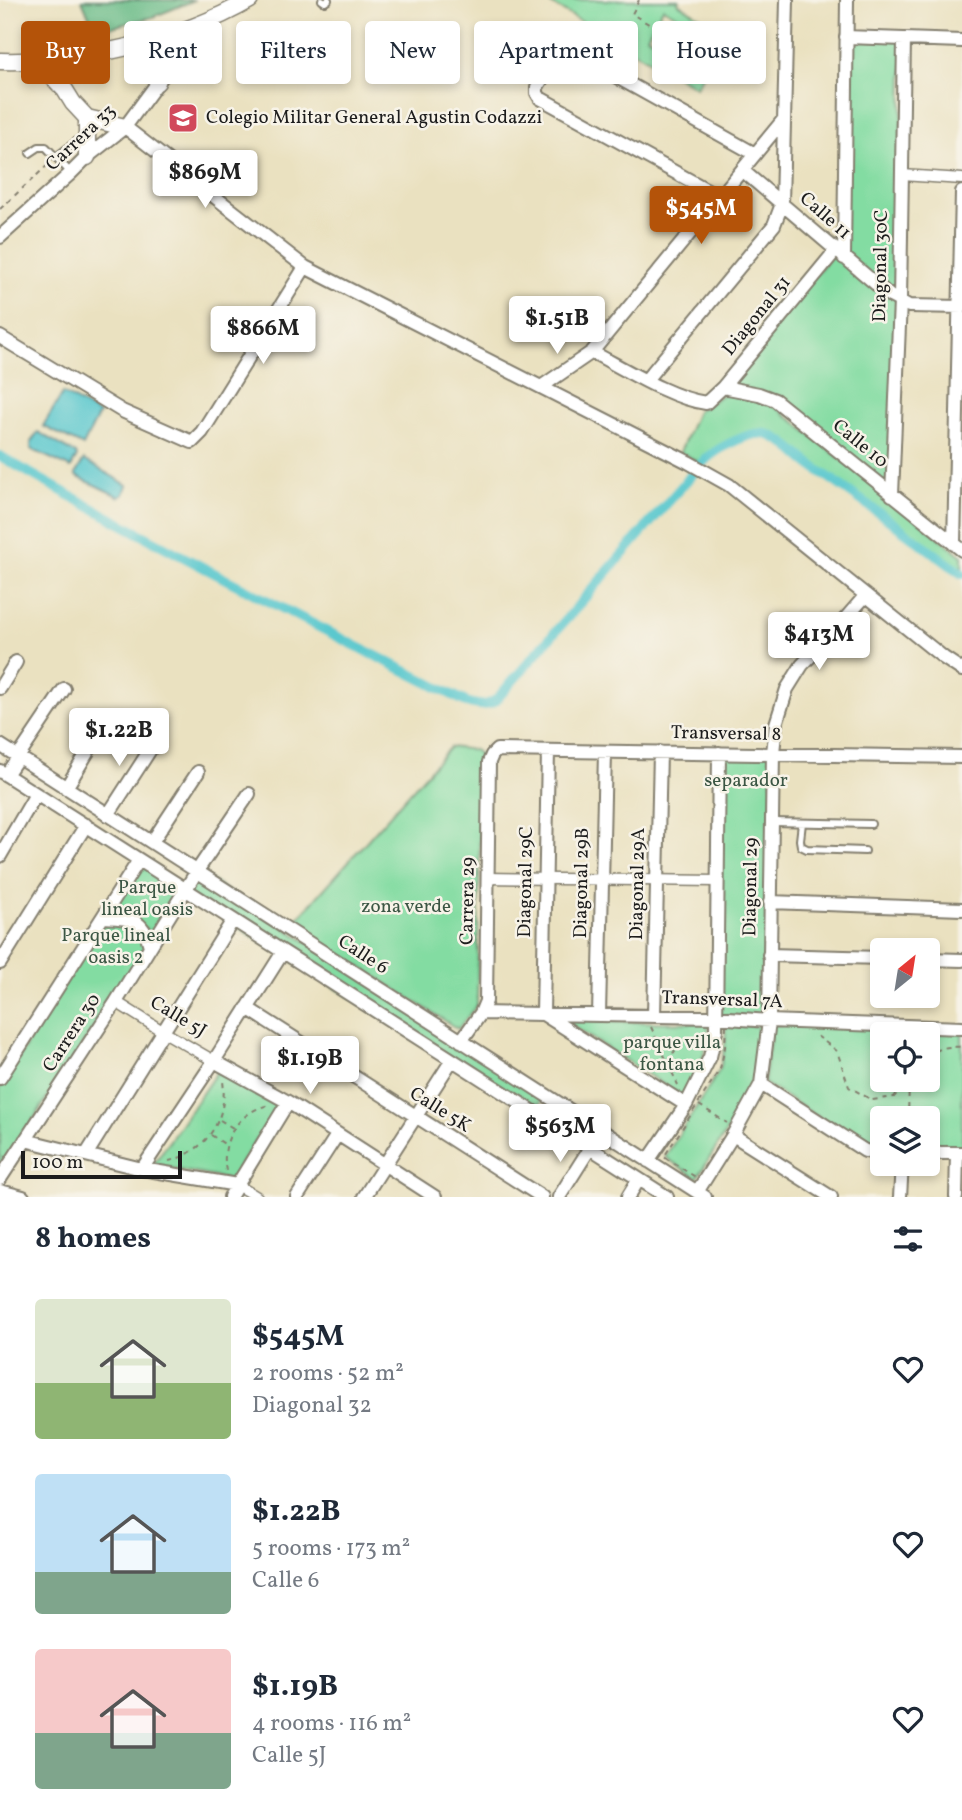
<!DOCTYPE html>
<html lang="en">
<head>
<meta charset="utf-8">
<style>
	:root { --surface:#fff; --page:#f6f6f7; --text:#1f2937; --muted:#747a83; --accent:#b45309 }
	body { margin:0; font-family:Vollkorn,serif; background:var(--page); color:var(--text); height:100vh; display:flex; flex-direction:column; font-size:26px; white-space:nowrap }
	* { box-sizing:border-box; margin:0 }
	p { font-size:23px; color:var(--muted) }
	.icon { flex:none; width:38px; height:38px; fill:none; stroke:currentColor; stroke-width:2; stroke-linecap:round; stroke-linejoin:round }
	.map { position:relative; height:1197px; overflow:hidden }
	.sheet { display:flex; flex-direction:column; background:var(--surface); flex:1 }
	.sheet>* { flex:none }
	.guide { position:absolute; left:21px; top:21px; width:920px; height:63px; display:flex; gap:14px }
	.needle { width:46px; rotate:30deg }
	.fabs { position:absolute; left:870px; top:938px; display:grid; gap:14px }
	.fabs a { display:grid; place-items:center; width:70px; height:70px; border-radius:7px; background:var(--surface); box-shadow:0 4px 10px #0003; font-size:35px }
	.scale { position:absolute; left:21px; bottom:18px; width:161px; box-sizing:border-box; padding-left:7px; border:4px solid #1c1c1c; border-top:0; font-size:19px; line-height:24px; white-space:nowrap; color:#1c1c1c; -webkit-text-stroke:5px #f7f3e8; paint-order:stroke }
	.price { position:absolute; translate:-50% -60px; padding:0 16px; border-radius:7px; background:#fff; color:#222; font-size:23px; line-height:46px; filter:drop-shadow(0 2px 4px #0008) }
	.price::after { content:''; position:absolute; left:50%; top:42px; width:21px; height:16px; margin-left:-10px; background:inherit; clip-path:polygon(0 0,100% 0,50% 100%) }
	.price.selected { background:var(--accent); color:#fff }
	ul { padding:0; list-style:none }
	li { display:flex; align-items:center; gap:21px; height:175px; padding:0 35px }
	li span { display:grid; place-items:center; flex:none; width:196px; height:140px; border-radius:7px; color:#555 }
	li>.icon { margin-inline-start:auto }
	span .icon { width:84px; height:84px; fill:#fffc; stroke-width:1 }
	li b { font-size:30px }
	h2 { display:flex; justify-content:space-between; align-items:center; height:84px; padding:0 35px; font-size:30px }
	.chip { padding:0 24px; border-radius:7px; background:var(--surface); box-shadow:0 4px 10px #0003; font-size:24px; line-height:63px }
	.chip.selected { background:var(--accent); color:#fff }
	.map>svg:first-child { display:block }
</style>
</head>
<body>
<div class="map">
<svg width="962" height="1197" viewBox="0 0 962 1197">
	<rect width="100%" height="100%" fill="#f7f3e8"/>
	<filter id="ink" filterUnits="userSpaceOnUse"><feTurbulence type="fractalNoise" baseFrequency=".0143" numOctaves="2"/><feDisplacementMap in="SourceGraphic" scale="14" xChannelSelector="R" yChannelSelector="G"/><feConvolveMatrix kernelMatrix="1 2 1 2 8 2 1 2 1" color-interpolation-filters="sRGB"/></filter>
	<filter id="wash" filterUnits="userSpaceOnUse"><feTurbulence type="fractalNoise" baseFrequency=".00686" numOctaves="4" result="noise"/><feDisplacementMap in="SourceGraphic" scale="28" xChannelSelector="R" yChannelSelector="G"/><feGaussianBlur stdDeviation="1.57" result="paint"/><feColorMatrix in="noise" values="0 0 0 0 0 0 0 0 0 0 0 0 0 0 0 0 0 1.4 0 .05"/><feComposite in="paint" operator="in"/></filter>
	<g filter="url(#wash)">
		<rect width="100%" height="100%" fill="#eae1c0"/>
		<path fill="#83dca2" stroke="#507c5f" stroke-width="2" fill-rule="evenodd" d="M544,0h135l-1,3 49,31 -31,53zM663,8l54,30 -16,28 -54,-30z
			M846,37l58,2 -12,456 -117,-95 -52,-13 113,-137 7,7z
			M723,394l26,3 27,10 186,149v16c-23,-17 -45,-35 -68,-52 -26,-19 -54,-35 -80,-54 -18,-12 -35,-34 -59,-34 -17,0 -44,19 -55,31l-20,-11 18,-43 4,-1z
			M450,747l24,3 7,6 -4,249 -19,24 -165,-105z
			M719,753h54l-6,265 -50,-2z
			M139,863l42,30 -30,48 -4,-12 -41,-14z
			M197,871l348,224 -11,17 -351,-219z
			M103,920l29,3 15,24 -147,223v-82z
			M565,1021l144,2c-2,31 -10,48 -26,74z
			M772,1022l190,9v119h-34v-32h-46v32h-11l-107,-67zM882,1034h46v46h-46z
			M726,1025l36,1 -5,52 -5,13 -55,87 -32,-21 55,-88 5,-22z
			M220,1067l60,37 -50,76 -77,-15z"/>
		<path fill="#6abc88" stroke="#436c52" stroke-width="2" d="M82,0h113l-42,17 -58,14z"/>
		<path fill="#5ac8ce" stroke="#3b7275" stroke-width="2" d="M63,393l36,21 -16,32 -40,-20z
			M38,432l38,22 1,2 -6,12 -40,-19v-7z
			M84,460l43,25 -3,9 -4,3 -44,-21v-3z"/>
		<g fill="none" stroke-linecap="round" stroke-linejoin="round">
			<path stroke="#5ac8ce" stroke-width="10" d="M0,456c152,88 310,166 466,246 13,4 19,5 30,-2l186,-214c9,-10 18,-23 29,-31 12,-9 40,-24 54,-21 19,4 34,23 49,33 50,35 99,70 148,107"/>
		</g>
	</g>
	<g filter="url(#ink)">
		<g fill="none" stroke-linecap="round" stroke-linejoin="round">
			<g stroke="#837e6e" stroke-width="10">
				<path id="service" d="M322,0l3,2 3,-2
					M30,153l9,-6h7l25,26
					M56,157l29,-22
					M772,822l99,2
					M802,823l-2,17 1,6 6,3 58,2"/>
			</g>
			<g stroke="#837e6e" stroke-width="13">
				<path id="pedestrian" d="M902,175l60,4
					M487,878l230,3
					M116,1002l48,30 50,29
					M237,1185l20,12"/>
			</g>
			<g stroke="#837e6e" stroke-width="16">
				<path id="minor" d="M846,37l116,4
					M125,127l180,140 383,195 41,23 215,173 18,12
					M742,170l148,126 19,10 53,1
					M720,197l-180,-99 -3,-5v-6l22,-35 6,-3 7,3 183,102
					M0,237l71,-64 16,-16 38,-30 75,-102
					M844,258l3,-258
					M0,337l122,74 70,31 10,-10 103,-165
					M592,352c31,16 80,47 114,51l17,-16 113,-137
					M646,380l128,-155 8,-21 5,-204
					M541,387l51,-35 192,-233
					M723,387l36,7 16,6 187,150
					M892,495l8,-194 4,-262
					M954,544l8,-352
					M0,688l16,-26
					M0,745l705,452
					M548,751l-5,263 143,91
					M0,771l667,426
					M6,775l58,-86
					M66,788l41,-68
					M108,815l49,-76
					M152,842l46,-70
					M0,856l36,-62
					M770,902l192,7
					M103,917c26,1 40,0 47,29
					M769,955l113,3
					M928,959l34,1
					M0,963l86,-138
					M247,1008l295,189
					M481,1013l234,4 54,4 193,7
					M599,1015l6,-263
					M654,1016l6,-264
					M461,1041l20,-28 5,-12 3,-239 3,-7 5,-5 465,7
					M214,1061l74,41 147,95
					M0,1078l139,-218
					M761,1084l104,67 17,2
					M733,1135l98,62
					M25,1140l117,29 95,16
					M928,1153h34
					M86,1155l147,-235
					M648,1161l38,-56 24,-48 6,-27 3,-277
					M142,1169l72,-108 69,-109
					M0,1179l116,-177 81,-131 52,-77
					M0,1191l23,6
					M697,1192l36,-57 28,-51 8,-63 4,-268 3,-29 11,-35 15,-24 30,-31 34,-39
					M230,1197l58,-95
					M297,1197l40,-62
					M364,1197l88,-137
					M559,1197l31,-49
					M628,1197l11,-18
					M900,1197l2,-33
					M956,1197l1,-44"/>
			</g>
			<g stroke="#837e6e" stroke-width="19">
				<path id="tertiary" d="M143,44c17,12 17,18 14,38
					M0,61c82,2 179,-20 250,-61
					M34,62l12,8 19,20 8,13 14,15 38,9
					M87,157v-39"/>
			</g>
			<path stroke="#837e6e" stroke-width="2" stroke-dasharray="5 5" stroke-linecap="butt" d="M639,0l-7,14 20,12
				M0,209l50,-46
				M726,1024l35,1 3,2c0,23 -4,44 -12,64l-55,87 -33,-21 56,-88 5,-22z
				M651,1027l27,58
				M817,1036l20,15 12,36 23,13 22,-3 15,-17
				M658,1040c10,0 13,4 17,12l-3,1v6l-5,2
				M928,1058c9,-11 20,-12 34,-11
				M699,1105l28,18
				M908,1118l1,-37
				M220,1120l13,8
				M211,1135l15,10
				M169,1161c37,-9 59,-42 54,-80
				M226,1171c-6,-31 12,-59 43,-66"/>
			<use href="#service" stroke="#fff" stroke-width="6"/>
			<use href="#pedestrian" stroke="#fff" stroke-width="10"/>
			<use href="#minor" stroke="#fff" stroke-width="12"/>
			<use href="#tertiary" stroke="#fff" stroke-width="16"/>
		</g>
	</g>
	<defs>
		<g id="school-square" transform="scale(1.575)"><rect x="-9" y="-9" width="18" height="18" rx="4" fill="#d1495b" stroke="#f7f3e8"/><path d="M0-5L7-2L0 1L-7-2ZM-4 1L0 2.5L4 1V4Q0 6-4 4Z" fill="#fff"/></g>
	</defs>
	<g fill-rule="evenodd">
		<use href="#school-square" x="183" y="118"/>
	</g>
	<g text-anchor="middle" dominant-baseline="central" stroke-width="5" stroke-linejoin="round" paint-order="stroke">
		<g font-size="19" fill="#1c1c1c" stroke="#f7f3e8" text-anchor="start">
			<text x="206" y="118">Colegio Militar General Agustin Codazzi</text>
		</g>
		<g font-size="19" fill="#1c1c1c" stroke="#f7f3e8">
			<text transform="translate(81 138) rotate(-43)">Carrera 33</text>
			<text transform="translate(825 216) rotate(41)">Calle 11</text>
			<text transform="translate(881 266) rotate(-89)">Diagonal 30C</text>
			<text transform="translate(757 316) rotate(-51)">Diagonal 31</text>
			<text transform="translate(860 444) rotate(39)">Calle 10</text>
			<text transform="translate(726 734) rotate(1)">Transversal 8</text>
			<text transform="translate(526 882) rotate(-89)">Diagonal 29C</text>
			<text transform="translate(582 883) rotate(-89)">Diagonal 29B</text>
			<text transform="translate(638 884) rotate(-89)">Diagonal 29A</text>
			<text transform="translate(751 887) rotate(-89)">Diagonal 29</text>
			<text transform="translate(468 901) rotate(-89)">Carrera 29</text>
			<text transform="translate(363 955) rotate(33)">Calle 6</text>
			<text transform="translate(722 1000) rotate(2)">Transversal 7A</text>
			<text transform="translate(178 1017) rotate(31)">Calle 5J</text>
			<text transform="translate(72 1033) rotate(-57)">Carrera 30</text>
			<text transform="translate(440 1110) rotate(32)">Calle 5K</text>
		</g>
		<g font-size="19" fill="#3b5644" stroke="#f7f3e8">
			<text x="746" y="781">separador</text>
			<text x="147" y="888">Parque<tspan x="147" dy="22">lineal oasis</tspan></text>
			<text x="406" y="907">zona verde</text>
			<text x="116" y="936">Parque lineal<tspan x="116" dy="22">oasis 2</tspan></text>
			<text x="672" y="1043">parque villa<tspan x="672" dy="22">fontana</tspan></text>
		</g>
	</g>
</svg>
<div class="fabs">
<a><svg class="needle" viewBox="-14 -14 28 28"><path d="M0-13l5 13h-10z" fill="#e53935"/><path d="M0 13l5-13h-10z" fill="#747a83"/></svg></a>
<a><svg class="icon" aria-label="locate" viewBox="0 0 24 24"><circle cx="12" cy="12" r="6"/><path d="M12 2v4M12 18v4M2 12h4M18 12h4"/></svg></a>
<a><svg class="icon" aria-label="layers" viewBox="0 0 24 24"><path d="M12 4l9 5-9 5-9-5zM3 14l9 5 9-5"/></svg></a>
</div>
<div class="scale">100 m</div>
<b class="price" style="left:205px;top:210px">$869M</b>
<b class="price selected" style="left:701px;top:246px">$545M</b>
<b class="price" style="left:557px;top:356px">$1.51B</b>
<b class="price" style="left:263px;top:366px">$866M</b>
<b class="price" style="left:819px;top:672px">$413M</b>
<b class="price" style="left:119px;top:768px">$1.22B</b>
<b class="price" style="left:310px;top:1096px">$1.19B</b>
<b class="price" style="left:560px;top:1164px">$563M</b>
<div class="guide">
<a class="chip selected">Buy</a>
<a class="chip">Rent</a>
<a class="chip">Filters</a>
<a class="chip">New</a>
<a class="chip">Apartment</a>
<a class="chip">House</a>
</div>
</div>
<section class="sheet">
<h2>8 homes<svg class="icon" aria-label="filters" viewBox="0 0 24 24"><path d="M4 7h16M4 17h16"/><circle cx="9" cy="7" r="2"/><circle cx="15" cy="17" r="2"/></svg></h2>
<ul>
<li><span style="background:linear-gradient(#dfe7d0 60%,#8fb573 0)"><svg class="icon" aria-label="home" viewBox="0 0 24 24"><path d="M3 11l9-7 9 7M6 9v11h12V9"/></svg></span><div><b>$545M</b><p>2 rooms · 52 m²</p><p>Diagonal 32</p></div><svg class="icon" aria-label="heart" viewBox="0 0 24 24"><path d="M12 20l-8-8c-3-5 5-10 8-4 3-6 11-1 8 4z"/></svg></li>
<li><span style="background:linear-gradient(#bfe0f5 70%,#7fa58c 0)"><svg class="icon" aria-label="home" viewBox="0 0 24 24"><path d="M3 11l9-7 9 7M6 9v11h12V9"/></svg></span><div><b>$1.22B</b><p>5 rooms · 173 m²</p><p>Calle 6</p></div><svg class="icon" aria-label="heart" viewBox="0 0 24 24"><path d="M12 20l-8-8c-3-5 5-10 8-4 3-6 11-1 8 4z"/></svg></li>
<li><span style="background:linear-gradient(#f6c9c9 60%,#7fa58c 0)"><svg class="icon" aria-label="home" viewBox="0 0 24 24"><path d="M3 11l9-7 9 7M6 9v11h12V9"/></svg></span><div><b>$1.19B</b><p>4 rooms · 116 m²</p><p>Calle 5J</p></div><svg class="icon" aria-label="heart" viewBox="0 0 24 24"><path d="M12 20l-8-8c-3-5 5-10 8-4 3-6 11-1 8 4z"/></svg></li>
</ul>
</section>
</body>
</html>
